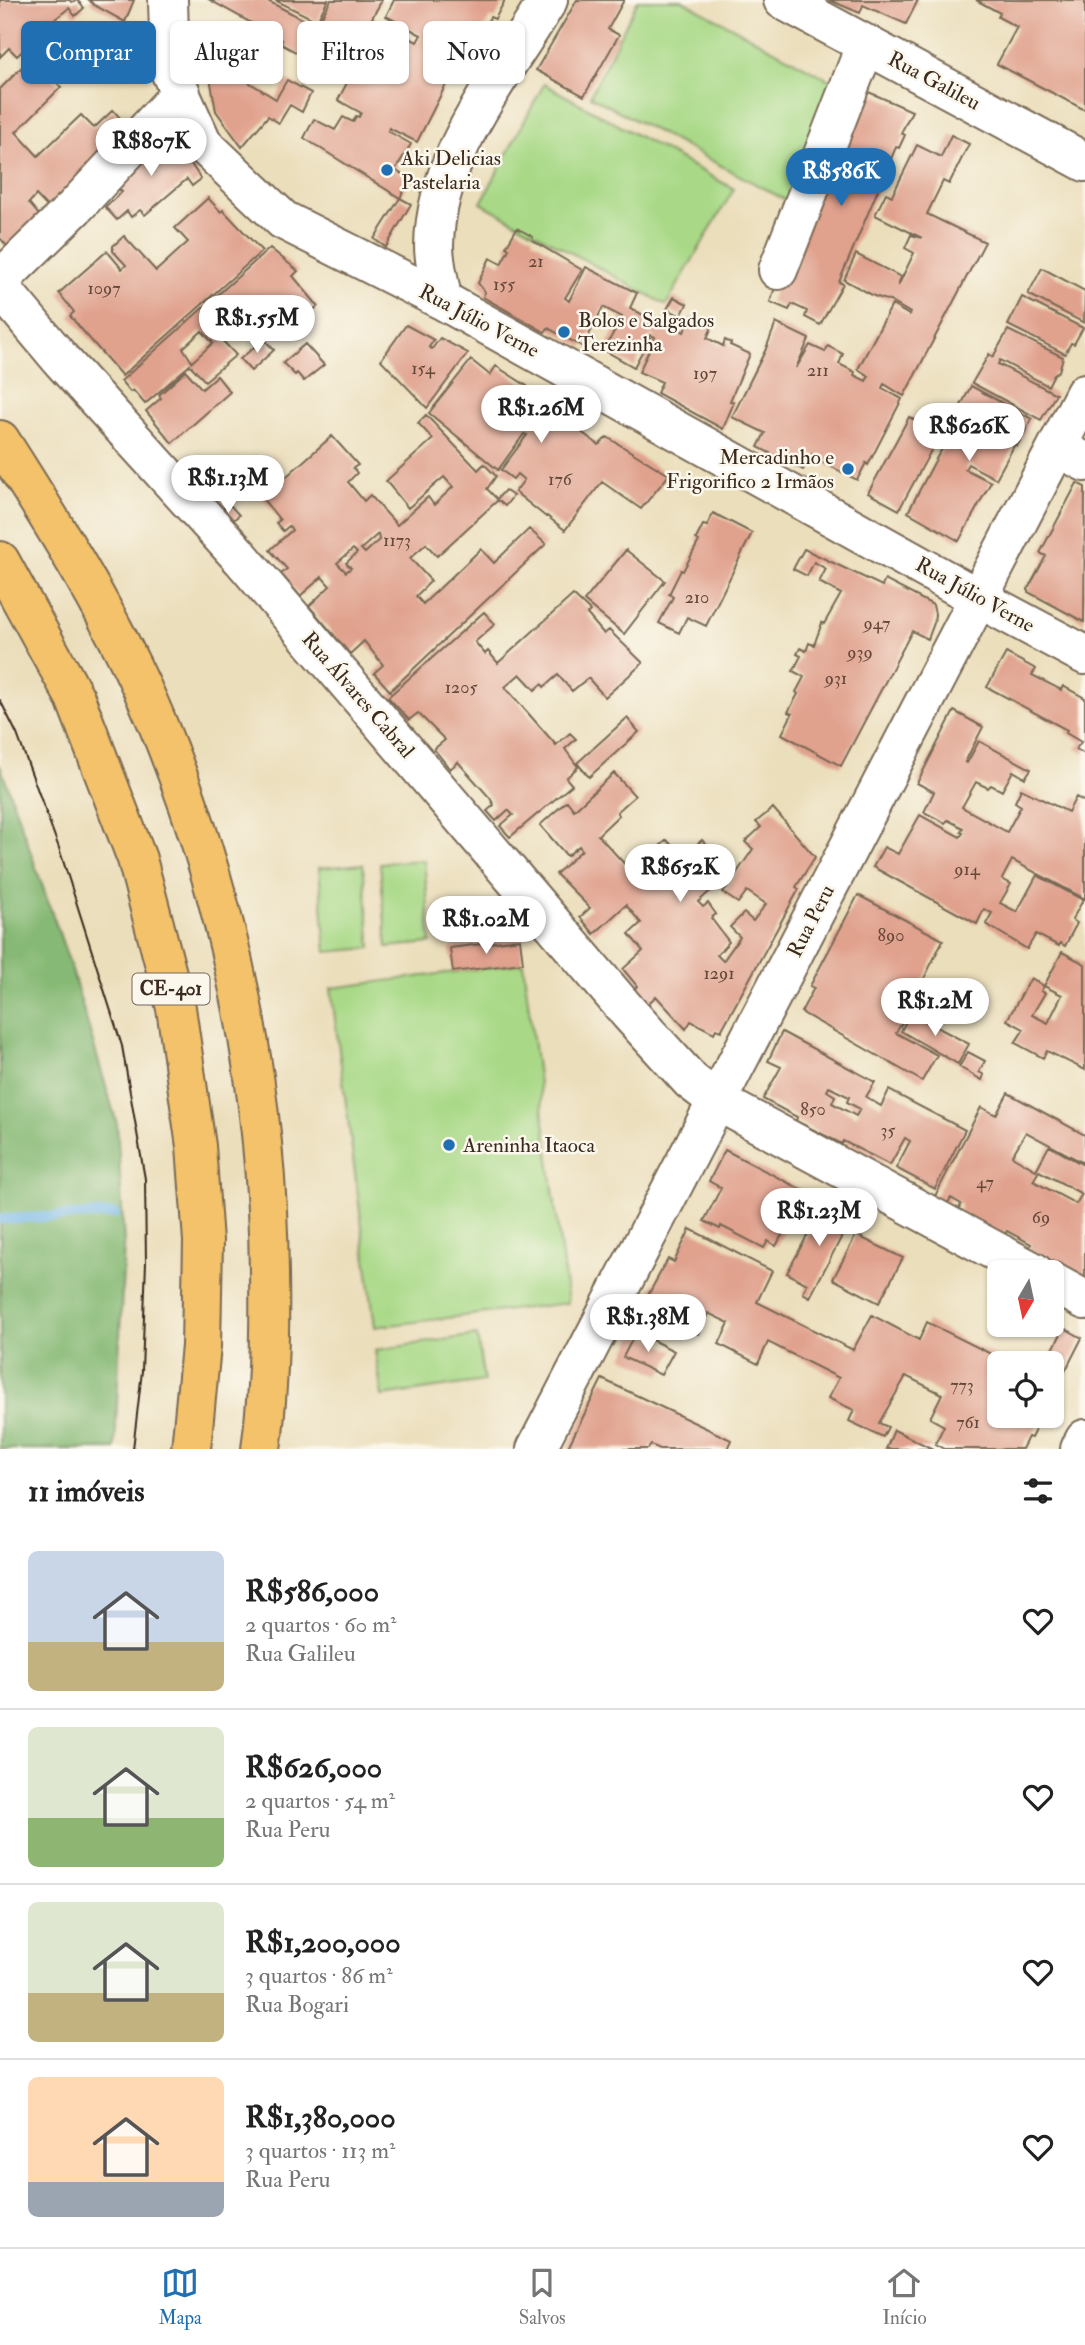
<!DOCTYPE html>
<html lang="pt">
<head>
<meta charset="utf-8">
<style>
	:root { --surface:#fff; --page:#f2f2f2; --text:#222; --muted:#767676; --line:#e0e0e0; --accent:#1f6fb2 }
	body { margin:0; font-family:"IM FELL Double Pica",serif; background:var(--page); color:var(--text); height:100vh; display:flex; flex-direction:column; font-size:26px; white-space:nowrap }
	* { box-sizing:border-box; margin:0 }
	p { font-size:23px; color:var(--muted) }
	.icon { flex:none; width:38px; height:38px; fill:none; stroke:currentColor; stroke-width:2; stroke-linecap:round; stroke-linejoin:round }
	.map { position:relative; height:1449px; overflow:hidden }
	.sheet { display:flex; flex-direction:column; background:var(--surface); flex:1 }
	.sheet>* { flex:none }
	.hud { position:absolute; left:21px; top:21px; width:700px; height:63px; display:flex; gap:14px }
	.needle { width:46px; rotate:189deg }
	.buttons { position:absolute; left:987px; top:1260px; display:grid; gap:14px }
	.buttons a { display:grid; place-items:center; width:77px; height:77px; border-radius:10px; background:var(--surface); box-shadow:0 2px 5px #0004; font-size:35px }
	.price { position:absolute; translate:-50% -60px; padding:0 16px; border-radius:24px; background:#fff; color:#222; font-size:23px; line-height:46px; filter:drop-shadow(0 2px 4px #0008) }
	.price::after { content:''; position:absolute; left:50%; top:42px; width:21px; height:16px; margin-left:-10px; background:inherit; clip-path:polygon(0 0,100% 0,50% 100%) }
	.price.on { background:var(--accent); color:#fff }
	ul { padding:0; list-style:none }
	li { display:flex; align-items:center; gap:21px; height:175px; padding:0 28px }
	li+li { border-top:2px solid var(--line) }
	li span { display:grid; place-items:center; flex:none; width:196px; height:140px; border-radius:10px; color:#555 }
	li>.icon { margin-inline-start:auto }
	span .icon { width:84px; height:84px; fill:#fffc; stroke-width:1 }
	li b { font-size:30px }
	h2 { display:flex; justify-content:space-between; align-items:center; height:84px; padding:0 28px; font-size:30px }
	.pill { padding:0 24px; border-radius:10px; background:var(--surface); box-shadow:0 2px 5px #0004; font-size:24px; line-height:63px }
	.pill.on { background:var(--accent); color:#fff }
	.dock { display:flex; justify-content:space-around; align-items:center; height:98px; border-top:2px solid var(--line); background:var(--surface); font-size:19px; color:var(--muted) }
	.dock a { display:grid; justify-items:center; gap:4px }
	.dock .on { color:var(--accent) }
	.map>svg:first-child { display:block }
</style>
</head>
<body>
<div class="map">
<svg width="1085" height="1449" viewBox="0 0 1085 1449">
	<rect width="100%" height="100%" fill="#fbf7ec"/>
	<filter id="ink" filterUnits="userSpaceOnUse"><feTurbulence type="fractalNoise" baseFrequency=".0143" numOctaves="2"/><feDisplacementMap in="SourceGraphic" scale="14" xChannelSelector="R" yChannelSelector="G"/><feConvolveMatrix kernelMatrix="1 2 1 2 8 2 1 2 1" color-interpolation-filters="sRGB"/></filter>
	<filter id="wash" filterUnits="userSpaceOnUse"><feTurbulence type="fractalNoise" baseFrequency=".00686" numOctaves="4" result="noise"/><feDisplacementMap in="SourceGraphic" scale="28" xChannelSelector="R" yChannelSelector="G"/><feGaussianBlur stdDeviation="1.57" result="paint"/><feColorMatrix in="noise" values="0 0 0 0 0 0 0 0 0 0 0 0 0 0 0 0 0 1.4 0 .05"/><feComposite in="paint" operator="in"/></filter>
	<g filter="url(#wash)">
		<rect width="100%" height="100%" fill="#ebdebb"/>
		<path fill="#a9d987" stroke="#728252" stroke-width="2" d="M638,0h44l155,84 -46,119 -201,-107z
			M544,84l190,105 -68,116 -185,-102z
			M424,860l7,83 -44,4 -7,-84z
			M363,864l8,84 -45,4 -7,-84z
			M523,963l45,340 -193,24 -44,-339z
			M477,1335l7,46 -102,15 -7,-46z"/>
		<path fill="#86b974" stroke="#607249" stroke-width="2" d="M0,765l70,199 47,160 7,119 -9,206h-115z"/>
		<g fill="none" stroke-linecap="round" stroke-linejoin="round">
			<path stroke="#75b7ea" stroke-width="10" d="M0,1219l115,-5"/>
		</g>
		<g id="blocks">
			<path fill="#e0a18d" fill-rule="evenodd" d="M0,0h69l3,2 5,-2 7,8 -9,8 -6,-8 -25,20 9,10 -7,6 -3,-5 -8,8 -4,-4 -14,13 -8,-8 -9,9z
				M89,0h45l-9,22 -31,-17z
				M210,0h56l50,26 -15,29 -20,-11 1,-4z
				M275,0h53l-11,21z
				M331,0h51l-10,18 4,2 -14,29 -46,-22z
				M394,0h111l-10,19 -5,-2 -12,22 -7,-4 -54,107 -28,-14 -1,3 23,13 -16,26 15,9 -10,19 -96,-60 10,-19 21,11 8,-13 10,5 3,-6 3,1 2,-4 -23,-13 12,-23 6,4 15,-27 6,3 5,-9 -9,-5 10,-19 34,18 4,-7 -35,-19z
				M577,0h47l-16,29 11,6 -35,61 -48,-26z
				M829,0h89l-12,24 -43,-19 -3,8z
				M976,0h109v110l-88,-46 20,-37 -19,-10 2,-4z
				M205,55l71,44 11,-19 24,13 -9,19 -12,-7 -11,18 -11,-7 -26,31 -26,-36 -5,-28 -9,-25z
				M32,57l29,30 -45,45 22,24 43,-41 13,13 19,-18 23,26 -79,81 -21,-22 -7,8 20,24 -38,24 -11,-13v-149z
				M864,90l48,21 -11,22 4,2 -6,13 -3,-1 -57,135 4,2 -23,41 -15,-8 2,-6 -15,-7 -3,6 -19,-8 8,-23z
				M159,129l14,16 -4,4 12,13 6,-4 14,21 -9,7 -5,-7 -42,36 -5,-5 -9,7 -4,-6 -10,9 -12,-13 17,-15 -9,-9z
				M951,135l18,9 -20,40 -6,-3 -16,33 58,28 -81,154 -20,-12 -2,4 20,11 -34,66 -2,-2 -9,17 -37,-19 2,-2 -10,-5 -9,16 -45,-23 7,-14 -33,-16 33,-66 11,-28 33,16 -13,29 14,-23 15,7 3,-6 15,8 -4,10 16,8 -1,3 12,6 3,-5 -11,-7 34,-64 17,10 1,-2 -20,-12 -16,-5 -30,-16 12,-26 45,23 -3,9 16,-33 -9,-5 6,-13 11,3 -47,-23 11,-22 6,3 25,-51 24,12z
				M208,198l13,14 2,-2 39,41 -140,125 -52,-60 4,-4 -15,-19 48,-42 15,18 4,-4 -13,-14v-5l11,-10 32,35 32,-29 -13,-14z
				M400,198l11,6 -25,43 -12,-8z
				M517,228l16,9 -1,3 50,30 -17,28 4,3 17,-34 51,26 -7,15 30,16 3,-5 21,13 7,-15 21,10 -5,11 16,8 2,-6 6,3 -1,2 20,9 -20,47 4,1 -11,27 -66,-36 5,-11 -23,-10 16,-35 -4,-2 -17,32 -30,-17 18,-33 -19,-10 -20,40 -35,-19 -3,4 -62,-35 2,-5 -7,-9 12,-25 11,6 8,-15 -3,-2z
				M270,248l28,23 -5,5 25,30 -37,33 -15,-16 -18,14 -11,-14 -17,15 16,17 -31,26 -15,-16 -45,39 -12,-14 -3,2 -9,-11zM202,331l11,12 -21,19 -9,-14z
				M1042,268l43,23 -1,32 -56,-29z
				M674,297l13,7 -6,12 -14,-7z
				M1022,297l61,31 -9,16 -3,-1 -6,11 -57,-29z
				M406,325l28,15 -5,7 3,2 8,-11 28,15 -41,55 -46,-48z
				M1008,330l55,27 -4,14 -5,3 -6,12 -48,-26 -2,4 58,30 -15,26 -69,-37 17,-29 4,3z
				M264,339l10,11 -23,21 -11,-12z
				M305,344l19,21 -20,16 -7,-8 -2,2 -12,-12z
				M471,360l19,15 6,-9 31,20 -10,13 4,4 10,-14 21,12 -3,5 20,14 5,-6 13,9 -7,8 19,14 8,-8 62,38 -28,34 -39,-27 -37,48 -18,-14 -1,1 -31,-25 9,-12 -7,-6 -4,5 -12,-9 26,-35 -3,-1 -26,36 -69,-57z
				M186,371l16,18 15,-13 13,16 -58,51 -26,-32 15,-13 -2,-3z
				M971,386l61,33 -15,27 -2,-2 -19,35 -28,-15 -3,5 26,13 -32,59 -51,-29 29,-55 26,-41 -6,-3z
				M426,415l52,55 6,-6 12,12 -9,13 10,10 8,-9 8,6 -8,10 -7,-6 -61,56 -11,-12 -16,14 21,23 -15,15 7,8 58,-55 13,14 35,-34 17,15 -156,147 -16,-18 9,-8 -19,-24 -14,13 -41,-48 21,-20 -8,-9 -22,19 -19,-22 6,-5 -17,-19 22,-20 -3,-4 -6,5 -7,-8 4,-3 -18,-22 70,-62 26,29 -5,3 4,5 -9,9 16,19 6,-6 27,30 31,-28 6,8 19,-18 -9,-10 -36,31 -22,-27 47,-42 -15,-16zM378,534l1,6 -14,13 -4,-4zM353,549l4,4 -11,10 5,5 -5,4 -9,-9z
				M909,417l31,17 -41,76 -31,-17z
				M206,478l10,12 -11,10 -10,-12z
				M1077,483l8,4 -1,135 -56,-30v-3l18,-33 -6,-3z
				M229,504l10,11 -12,11 -10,-12z
				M713,513l39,20 -46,93 -19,-9 -8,16 -20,-10 14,-26 -4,-3 12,-24 2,1 16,-30 -3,-2 7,-14 4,1z
				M804,549l78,37 3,-6 48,25 2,9 -1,9 -6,16 -16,-8 -71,135 -59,-32 10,-20 -4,-2 10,-18 -2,-2 8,-15 -11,-6 8,-15 -4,-2 3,-6 6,3 3,-8 5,2 8,-22 2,1 17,-30 -22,-12 7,-13 -12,-7 -7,14 -14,-7z
				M626,550l39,31 -41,53 -40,-33z
				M573,595l17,16 -3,3 17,20 5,-4 34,33 -38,34 -17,-19 -16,13 -14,-16 -14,12 -2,-3 -7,6 -15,-16 -15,13 51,58 14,-12 6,6 -11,10 13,18 -12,11 6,7 -62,52 -10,-11 13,-11 -5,-5 -12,11 -9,-10 7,-6 -4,-7 -32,-36 -8,7 -16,-20 11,-9 -27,-27 -9,7 -21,-23 96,-85 11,12 -20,18 10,12 3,-3 10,12z
				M1006,653l30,16 -4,6 29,15 2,-4 22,12v56l-9,-5 5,-7 -15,-9 1,-3 -80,-43z
				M954,711l29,16 -18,35 2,1 12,-22 52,28 -6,9 -12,-7 -11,20 -11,-6 -3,3 -12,-6 -14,25 45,25 14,-26 -6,-4 6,-13 47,23 8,-15 9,5v97l-73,-39 -10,19 9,5 -11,19 17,9 20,-37 46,25 -11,20 5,3 -12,23 -5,-3 -1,3 -23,-12 -9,15 -41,-25 6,-11 -8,-4 -7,15 -104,-57 11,-20 14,7 22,-39 40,22 3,-4 -2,-1 2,-4 -15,-8 -3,3 -21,-11 10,-20 -17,-9z
				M627,718l12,14 -50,45 -12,-14z
				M614,773l21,23 -18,16 2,3 -21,20 33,36 36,-31 15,17 20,-17 15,17 -4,3 14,16 -29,26 5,5 5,-4 8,11 -5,4 18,24 -12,13 6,6 17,-24 -10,-10 14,-14 9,8 13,-17 -19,-13 -9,12 -15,-10 30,-44 -8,-7 16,-15 -5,-5 17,-14 42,49 -19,30 3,2 -78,142 -5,-2 -2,4 -23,-12 -5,8 -30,-33 -9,9 -13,-15 3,-4 -14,-17 20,-18 -14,-17 12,-11 -15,-18 -32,29 -14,-17 10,-9 -34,-34 26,-24 -3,-4 -12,10 -27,-31 27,-24 7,9z
				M858,895l85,45 -24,49 -10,-5 -12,22 11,6 -12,21 41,22 -15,26 -121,-69 13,-24 -4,-2z
				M520,939l3,24 -70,9 -3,-24z
				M1062,952l23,12v106l-38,-19 -4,7 -28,-15 9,-14 -17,-9 24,-42 13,8zM1044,986l18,9 -14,28 -16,-8 13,-22 -4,-2z
				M968,999l14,7 -3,7 -15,-8z
				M910,1013l59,31 -11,20 -57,-33z
				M782,1032l93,50 -9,15 15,9 8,-16 76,40 -30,59 -39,-21 14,-27 -5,-3 -15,27 -47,-24 -1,3 -46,-23 1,-4 -34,-18 18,-32 -13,-6zM829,1087l20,10 -2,5 13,7 -4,7 -24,-13 3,-7 -8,-5z
				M968,1052l17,9 -6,11 5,3 -2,5 -23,-13z
				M1008,1093l77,42v29l-59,-32 -14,24 24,14 13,-24 36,20v113l-56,-30 2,-5 -24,-13 -3,4 -45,-24 2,-7 -10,-6 -4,6 -13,-6 47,-91 15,8zM1039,1171l43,23 -6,10 -43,-23z
				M725,1150l83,43 -13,25 8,4 -4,8 -11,-6 -12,22 -8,-5 -4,7 -43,-22 -1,3 -16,-8 17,-33 -12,-7z
				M824,1204l27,15 -41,78 -7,-4 4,-9 -20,-11z
				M690,1229l82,42 -15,31 96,48 19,-35 47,25 8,-18 82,41h-10v53h43l-11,22 -3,-1 -6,12h-78l-9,-5 9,-18 -14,-8 12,-24 -36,-18 -27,47 9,4 -5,10 -34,-16 5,-11 -26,-12 11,-20 -71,-36 -10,22 -39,-20 10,-21 -21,-10 -10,21 -56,-28 26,-47 6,3z
				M856,1235l47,23 -24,45 -46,-24z
				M1064,1328l18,10 -30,59v-34h-6z
				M636,1332l38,19 -13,24 -38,-18z
				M602,1379l129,61 -4,9h-67l-9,-4 -3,4h-81z
				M894,1430l39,19h-47z"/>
		</g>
	</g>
	<g filter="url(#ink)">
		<use href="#blocks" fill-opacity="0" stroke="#796955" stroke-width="2"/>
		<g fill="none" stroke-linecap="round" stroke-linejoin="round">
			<g stroke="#796955" stroke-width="42">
				<path id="minor" d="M168,0l2,71 33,73 80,76 159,80 536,298 107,57
					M783,0l302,162
					M778,270l88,-226
					M0,280l75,-73 106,-114
					M0,287l62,74 180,198 387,454 62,68 26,20 317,171
					M442,300c-2,-17 -8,-36 -8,-54 1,-92 69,-170 114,-246
					M1057,447l28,15
					M1052,1282l33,18
					M536,1449l549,-1056
					M1080,1449l5,-10"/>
			</g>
			<g stroke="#796955" stroke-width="42">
				<path id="major" d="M0,440c57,89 115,182 156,280 73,175 111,363 113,553 1,58 0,118 -8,176
					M0,561l75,137 62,161 39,149 20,138 7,95 -2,105 -10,103"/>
			</g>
			<use href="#minor" stroke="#fff" stroke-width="38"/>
			<use href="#major" stroke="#f3c26a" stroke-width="38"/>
			<path stroke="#3b2a1e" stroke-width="2" d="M0,700l17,34 42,114 63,198 23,133 1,83 -4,109 -9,78"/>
		</g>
	</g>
	<g fill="#1f6fb2" stroke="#fbf7ec" stroke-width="2.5">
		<circle cx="387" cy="170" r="7"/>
		<circle cx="564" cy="332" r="7"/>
		<circle cx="848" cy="469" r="7"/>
		<circle cx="449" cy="1145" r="7"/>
	</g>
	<g text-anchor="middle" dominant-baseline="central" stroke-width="5" stroke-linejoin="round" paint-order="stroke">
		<g font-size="18" fill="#64483a">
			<text x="536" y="261">21</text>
			<text x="504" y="284">155</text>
			<text x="104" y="288">1097</text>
			<text x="423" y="368">154</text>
			<text x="818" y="370">211</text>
			<text x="705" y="373">197</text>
			<text x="560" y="479">176</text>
			<text x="397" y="540">1173</text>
			<text x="697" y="597">210</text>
			<text x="877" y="623">947</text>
			<text x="860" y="652">939</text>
			<text x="836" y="678">931</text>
			<text x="461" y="687">1205</text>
			<text x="967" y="869">914</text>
			<text x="891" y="935">890</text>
			<text x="719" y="973">1291</text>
			<text x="813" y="1109">850</text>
			<text x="888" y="1130">35</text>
			<text x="985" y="1182">47</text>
			<text x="1041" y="1217">69</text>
			<text x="962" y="1385">773</text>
			<text x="968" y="1422">761</text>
		</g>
		<rect fill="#fbf7ec" stroke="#75685c" stroke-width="2" x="132.5" y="973.5" width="77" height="31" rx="5"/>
		<g font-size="19" font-weight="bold" fill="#3b2a1e">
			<text x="171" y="989">CE-401</text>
		</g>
		<g font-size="21" fill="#3b2a1e" stroke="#fbf7ec">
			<text transform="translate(934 81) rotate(28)">Rua Galileu</text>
			<text transform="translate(479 321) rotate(28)">Rua Júlio Verne</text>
			<text transform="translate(975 595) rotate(29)">Rua Júlio Verne</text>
			<text transform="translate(358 695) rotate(49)">Rua Álvares Cabral</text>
			<text transform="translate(811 921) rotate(-63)">Rua Peru</text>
		</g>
		<g font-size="21" fill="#3b2a1e" stroke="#fbf7ec" text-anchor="start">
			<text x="401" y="158">Aki Delicias<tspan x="401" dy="24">Pastelaria</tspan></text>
			<text x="578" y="320">Bolos e Salgados<tspan x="578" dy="24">Terezinha</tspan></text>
			<text x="834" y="457" text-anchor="end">Mercadinho e<tspan x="834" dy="24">Frigorifico 2 Irmãos</tspan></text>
			<text x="463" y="1145">Areninha Itaoca</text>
		</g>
	</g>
</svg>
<div class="buttons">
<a><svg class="needle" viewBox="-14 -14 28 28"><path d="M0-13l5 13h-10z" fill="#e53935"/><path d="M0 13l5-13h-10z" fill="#767676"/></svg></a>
<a><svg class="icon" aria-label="locate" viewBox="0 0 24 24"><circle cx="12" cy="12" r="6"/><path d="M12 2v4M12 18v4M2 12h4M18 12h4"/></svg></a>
</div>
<b class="price" style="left:151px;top:178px">R$807K</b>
<b class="price on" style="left:841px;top:208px">R$586K</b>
<b class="price" style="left:257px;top:355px">R$1.55M</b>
<b class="price" style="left:541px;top:445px">R$1.26M</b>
<b class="price" style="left:969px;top:463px">R$626K</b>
<b class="price" style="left:228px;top:515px">R$1.13M</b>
<b class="price" style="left:680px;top:904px">R$652K</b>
<b class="price" style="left:486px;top:956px">R$1.02M</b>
<b class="price" style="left:935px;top:1038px">R$1.2M</b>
<b class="price" style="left:819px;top:1248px">R$1.23M</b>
<b class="price" style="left:648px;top:1354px">R$1.38M</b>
<div class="hud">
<a class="pill on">Comprar</a>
<a class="pill">Alugar</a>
<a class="pill">Filtros</a>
<a class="pill">Novo</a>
</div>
</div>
<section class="sheet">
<h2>11 imóveis<svg class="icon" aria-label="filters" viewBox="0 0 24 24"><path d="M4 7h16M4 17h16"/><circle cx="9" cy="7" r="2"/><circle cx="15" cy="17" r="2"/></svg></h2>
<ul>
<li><span style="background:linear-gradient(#c9d6e8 65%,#c2b280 0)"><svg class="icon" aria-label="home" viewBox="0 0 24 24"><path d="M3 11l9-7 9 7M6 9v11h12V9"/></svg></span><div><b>R$586,000</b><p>2 quartos · 60 m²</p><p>Rua Galileu</p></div><svg class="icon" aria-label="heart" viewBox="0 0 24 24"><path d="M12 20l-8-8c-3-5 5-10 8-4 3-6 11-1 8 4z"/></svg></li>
<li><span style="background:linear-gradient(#dfe7d0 65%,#8fb573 0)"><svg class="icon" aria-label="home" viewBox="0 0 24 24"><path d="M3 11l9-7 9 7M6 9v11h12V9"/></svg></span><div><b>R$626,000</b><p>2 quartos · 54 m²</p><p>Rua Peru</p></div><svg class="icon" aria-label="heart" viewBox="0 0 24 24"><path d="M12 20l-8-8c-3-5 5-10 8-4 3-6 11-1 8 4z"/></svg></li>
<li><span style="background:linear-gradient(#dfe7d0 65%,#c2b280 0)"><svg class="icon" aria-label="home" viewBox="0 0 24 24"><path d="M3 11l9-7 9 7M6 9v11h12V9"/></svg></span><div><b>R$1,200,000</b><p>3 quartos · 86 m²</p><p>Rua Bogari</p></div><svg class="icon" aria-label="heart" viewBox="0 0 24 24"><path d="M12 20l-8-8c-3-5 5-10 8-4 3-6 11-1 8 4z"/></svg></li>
<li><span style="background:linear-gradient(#ffd9b3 75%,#9aa5b1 0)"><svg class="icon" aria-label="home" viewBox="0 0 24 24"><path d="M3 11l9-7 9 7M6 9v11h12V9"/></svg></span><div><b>R$1,380,000</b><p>3 quartos · 113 m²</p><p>Rua Peru</p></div><svg class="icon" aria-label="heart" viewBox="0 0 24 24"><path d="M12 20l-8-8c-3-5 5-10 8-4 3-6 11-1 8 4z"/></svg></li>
</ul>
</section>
<nav class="dock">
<a class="on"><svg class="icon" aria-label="map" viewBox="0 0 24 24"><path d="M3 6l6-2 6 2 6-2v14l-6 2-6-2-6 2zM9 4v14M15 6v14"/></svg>Mapa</a>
<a><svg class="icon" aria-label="saved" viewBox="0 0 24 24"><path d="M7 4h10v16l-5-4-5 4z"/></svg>Salvos</a>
<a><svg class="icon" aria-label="home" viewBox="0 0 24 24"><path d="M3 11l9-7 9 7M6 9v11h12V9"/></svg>Início</a>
</nav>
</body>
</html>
